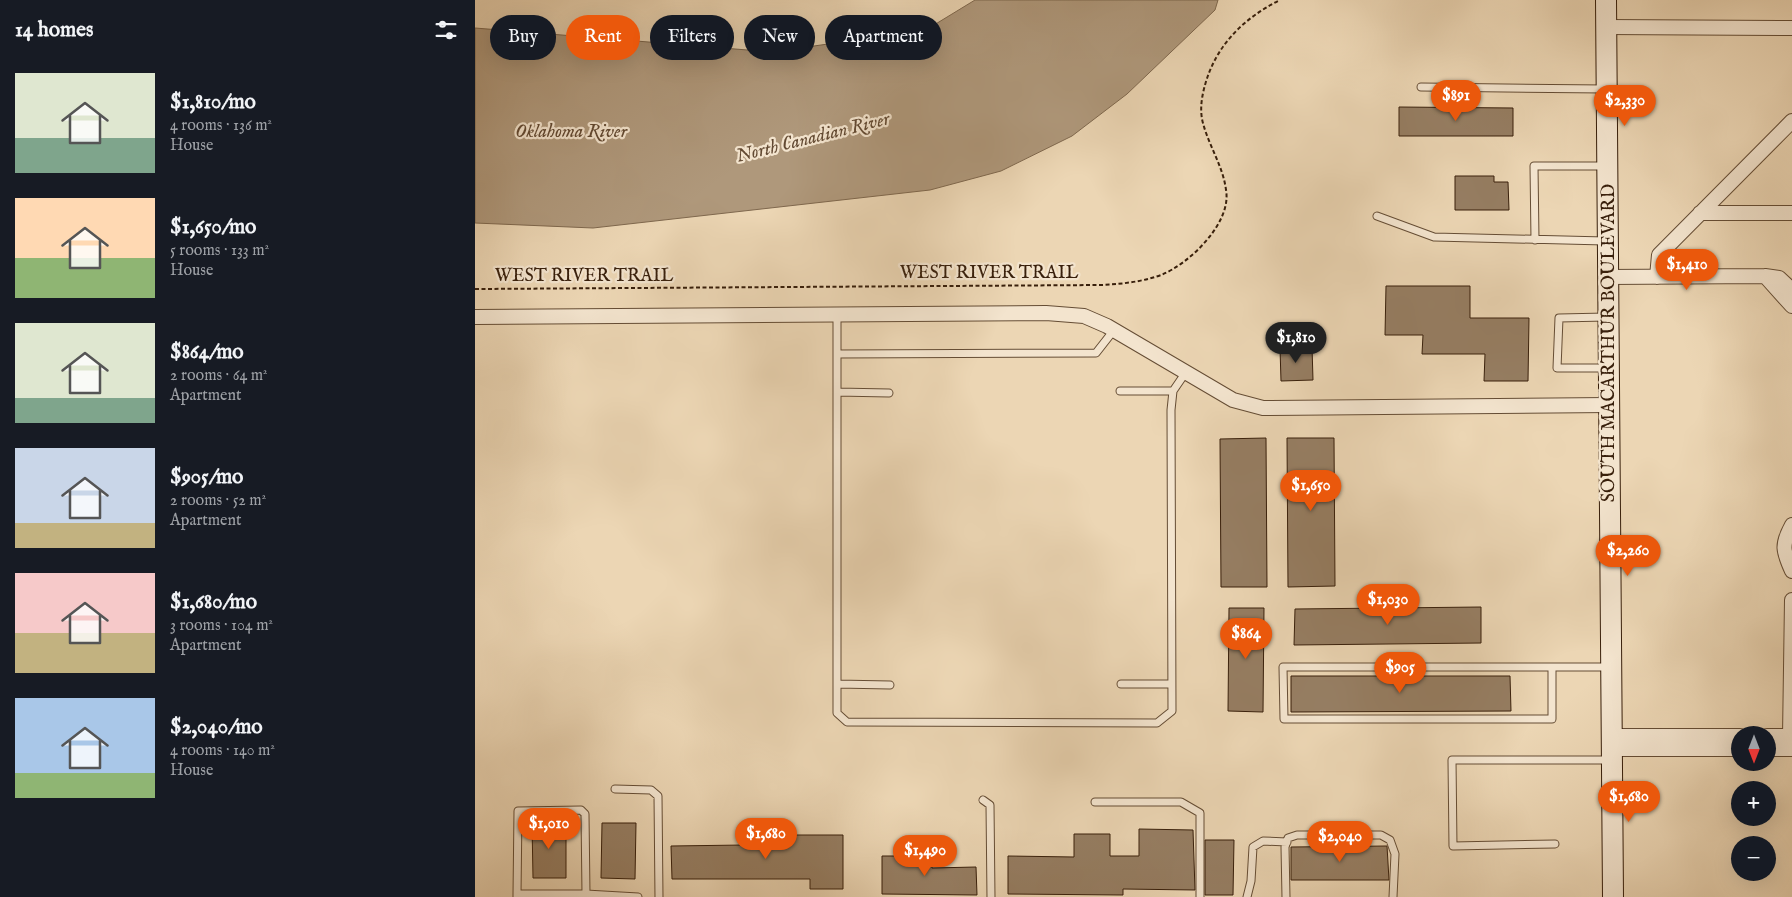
<!DOCTYPE html>
<html lang="en">
<head>
<meta charset="utf-8">
<style>
	:root { --surface:#171b24; --page:#20242c; --text:#f1f3f6; --muted:#9ea1a6; --accent:#ea580c }
	body { margin:0; font-family:"IM FELL English",serif; background:var(--page); color:var(--text); height:100vh; display:flex; flex-direction:column; font-size:19px; white-space:nowrap }
	* { box-sizing:border-box; margin:0 }
	p { font-size:16px; color:var(--muted) }
	.icon { flex:none; width:28px; height:28px; fill:none; stroke:currentColor; stroke-width:2; stroke-linecap:round; stroke-linejoin:round }
	.map { position:relative; flex:1; overflow:hidden }
	.sheet { display:flex; flex-direction:column; background:var(--surface); width:475px }
	.sheet>* { flex:none }
	.hud { position:absolute; left:15px; top:15px; width:475px; height:45px; display:flex; gap:10px }
	.needle { width:32px; rotate:180deg }
	.buttons { position:absolute; left:1256px; top:726px; display:grid; gap:10px }
	.buttons a { display:grid; place-items:center; width:45px; height:45px; border-radius:50%; background:var(--surface); box-shadow:0 5px 20px #0002; font-size:25px }
	.price { position:absolute; translate:-50% -42px; padding:0 11px; border-radius:18px; background:var(--accent); color:#fff; font-size:16px; line-height:32px; filter:drop-shadow(0 1px 2px #0008) }
	.price::after { content:''; position:absolute; left:50%; top:30px; width:15px; height:11px; margin-left:-8px; background:inherit; clip-path:polygon(0 0,100% 0,50% 100%) }
	.price.current { background:#222; color:#fff }
	ul { padding:0; list-style:none }
	li { display:flex; align-items:center; gap:15px; height:125px; padding:0 15px }
	li span { display:grid; place-items:center; flex:none; width:140px; height:100px; border-radius:0px; color:#555 }
	li>.icon { margin-inline-start:auto }
	span .icon { width:60px; height:60px; fill:#fffc; stroke-width:1 }
	li b { font-size:21px }
	h2 { display:flex; justify-content:space-between; align-items:center; height:60px; padding:0 15px; font-size:21px }
	.tag { padding:0 18px; border-radius:22px; background:var(--surface); box-shadow:0 5px 20px #0002; font-size:18px; line-height:45px }
	.tag.current { background:var(--accent); color:#fff }
	main { display:flex; flex:1; min-height:0 }
	.map>svg:first-child { display:block }
</style>
</head>
<body>
<main>
<section class="sheet">
<h2>14 homes<svg class="icon" aria-label="filters" viewBox="0 0 24 24"><path d="M4 7h16M4 17h16"/><circle cx="9" cy="7" r="2"/><circle cx="15" cy="17" r="2"/></svg></h2>
<ul>
<li><span style="background:linear-gradient(#dfe7d0 65%,#7fa58c 0)"><svg class="icon" aria-label="home" viewBox="0 0 24 24"><path d="M3 11l9-7 9 7M6 9v11h12V9"/></svg></span><div><b>$1,810/mo</b><p>4 rooms · 136 m²</p><p>House</p></div></li>
<li><span style="background:linear-gradient(#ffd9b3 60%,#8fb573 0)"><svg class="icon" aria-label="home" viewBox="0 0 24 24"><path d="M3 11l9-7 9 7M6 9v11h12V9"/></svg></span><div><b>$1,650/mo</b><p>5 rooms · 133 m²</p><p>House</p></div></li>
<li><span style="background:linear-gradient(#dfe7d0 75%,#7fa58c 0)"><svg class="icon" aria-label="home" viewBox="0 0 24 24"><path d="M3 11l9-7 9 7M6 9v11h12V9"/></svg></span><div><b>$864/mo</b><p>2 rooms · 64 m²</p><p>Apartment</p></div></li>
<li><span style="background:linear-gradient(#c9d6e8 75%,#c2b280 0)"><svg class="icon" aria-label="home" viewBox="0 0 24 24"><path d="M3 11l9-7 9 7M6 9v11h12V9"/></svg></span><div><b>$905/mo</b><p>2 rooms · 52 m²</p><p>Apartment</p></div></li>
<li><span style="background:linear-gradient(#f6c9c9 60%,#c2b280 0)"><svg class="icon" aria-label="home" viewBox="0 0 24 24"><path d="M3 11l9-7 9 7M6 9v11h12V9"/></svg></span><div><b>$1,680/mo</b><p>3 rooms · 104 m²</p><p>Apartment</p></div></li>
<li><span style="background:linear-gradient(#a9c7e8 75%,#8fb573 0)"><svg class="icon" aria-label="home" viewBox="0 0 24 24"><path d="M3 11l9-7 9 7M6 9v11h12V9"/></svg></span><div><b>$2,040/mo</b><p>4 rooms · 140 m²</p><p>House</p></div></li>
</ul>
</section>
<div class="map">
<svg width="1317" height="897" viewBox="0 0 1317 897">
	<rect width="100%" height="100%" fill="#ecd6b4"/>
	<filter id="stains"><feTurbulence type="fractalNoise" baseFrequency=".004" numOctaves="4"/><feColorMatrix values="0 0 0 0 .2 0 0 0 0 .09 0 0 0 0 .02 0 0 0 .5 -.17"/></filter>
	<radialGradient id="worn" r=".72"><stop offset=".6" stop-color="#630" stop-opacity="0"/><stop offset="1" stop-color="#630" stop-opacity=".3"/></radialGradient>
	<path fill="#af987b" stroke="#7f684e" d="M500,0h243l-3,10 -88,84 -55,42 -71,35 -71,19 -337,38 -118,-5v-195l297,24 98,-14 64,-13z"/>
	<path fill="#967e63" stroke="#381f0b" d="M924,107l114,1v28h-114z
		M980,176h39v6h14l1,28h-54z
		M911,286h84v32h59l-1,63h-44l1,-27h-63l1,-19h-38z
		M837,347l1,33 -32,1 -1,-33z
		M791,438l1,149h-46l-1,-148z
		M812,438h47l1,148 -47,1z
		M1006,607v36l-187,2 1,-36z
		M754,608h35l-1,104 -35,-1z
		M816,676h219l1,35 -220,1z
		M57,823h34v55h-33z
		M127,823h34l-1,56 -34,-1z
		M664,829l54,1 2,60 -72,-1v6l-115,-1v-38l66,1v-23h36v22h29z
		M269,835h99v54h-33v-10h-138l-1,-33 73,-1z
		M730,840h29l-1,55h-28z
		M912,846l2,34h-98v-33z
		M407,856h50v12l44,-1 1,28 -95,-1z"/>
	<g fill="none" stroke-linecap="round" stroke-linejoin="round">
		<g stroke="#654d35" stroke-width="9">
			<path id="lane" d="M946,87l183,2
				M902,216l57,21 171,4
				M1060,240l-1,-74h73
				M362,315v398l10,9 310,1 15,-12 -1,-301 2,-19 13,-19
				M1131,317l-47,1 -2,50h49
				M362,354l259,-1 18,-23
				M645,391h53
				M362,392l52,1
				M1077,668v51h-268l-1,-52h328
				M362,684l53,1
				M646,684h50
				M140,789l36,1 7,6 1,101
				M508,800l7,5 1,92
				M620,802h86l19,11v84
				M1080,844l-102,2 -1,-86h159
				M42,894l1,-83 63,-1 4,4 1,80 52,3
				M42,897v-3h69v3
				M772,897l4,-16 2,-34 10,-6 24,1
				M811,897l-1,-50 3,-9 9,-3h84l9,5 5,14 -2,43"/>
		</g>
		<g stroke="#654d35" stroke-width="16">
			<path id="street" d="M1131,27l186,1
				M1225,213h92
				M1290,276l27,30
				M1133,277l157,-1 14,2 13,12
				M1182,277l2,-22 133,-134
				M0,317l571,-4 38,3 23,10 126,74 30,8 346,-3
				M1317,525c-11,20 -9,26 0,46
				M1136,736h129
				M1292,736h25
				M1315,736l2,-136
				M1136,749h129
				M1292,749h25"/>
		</g>
		<g stroke="#381f0b" stroke-width="22">
			<path id="secondary" d="M1131,0l7,897"/>
		</g>
		<path stroke="#381f0b" stroke-width="2" stroke-dasharray="4 2.5" stroke-linecap="butt" d="M0,289l626,-4c21,-1 40,-3 60,-10 28,-11 71,-52 65,-85 -3,-25 -19,-47 -24,-71 -2,-12 0,-23 3,-34 11,-40 39,-67 75,-85"/>
		<use href="#lane" stroke="#f3e4ce" stroke-width="7"/>
		<use href="#street" stroke="#f3e4ce" stroke-width="14"/>
		<use href="#secondary" stroke="#f3e4ce" stroke-width="20"/>
	</g>
	<g text-anchor="middle" dominant-baseline="central" stroke-width="4.5" stroke-linejoin="round" paint-order="stroke">
		<g font-size="18" fill="#381f0b" stroke="#f3e4ce">
			<text x="514" y="273">WEST RIVER TRAIL</text>
			<text x="109" y="276">WEST RIVER TRAIL</text>
			<text transform="translate(1134 343) rotate(-90)">SOUTH MACARTHUR BOULEVARD</text>
		</g>
		<g font-size="19" font-style="italic" fill="#624932" stroke="#f3e4ce">
			<text x="96" y="132">Oklahoma River</text>
			<text transform="translate(338 138) rotate(-14)">North Canadian River</text>
		</g>
	</g>
	<rect width="100%" height="100%" filter="url(#stains)"/>
	<rect width="100%" height="100%" fill="url(#worn)"/>
</svg>
<div class="buttons">
<a><svg class="needle" viewBox="-14 -14 28 28"><path d="M0-13l5 13h-10z" fill="#e53935"/><path d="M0 13l5-13h-10z" fill="#9ea1a6"/></svg></a>
<a>+</a>
<a>−</a>
</div>
<b class="price" style="left:981px;top:122px">$891</b>
<b class="price" style="left:1150px;top:127px">$2,330</b>
<b class="price" style="left:1212px;top:291px">$1,410</b>
<b class="price current" style="left:821px;top:364px">$1,810</b>
<b class="price" style="left:836px;top:512px">$1,650</b>
<b class="price" style="left:1153px;top:577px">$2,260</b>
<b class="price" style="left:913px;top:626px">$1,030</b>
<b class="price" style="left:771px;top:660px">$864</b>
<b class="price" style="left:925px;top:694px">$905</b>
<b class="price" style="left:1154px;top:823px">$1,680</b>
<b class="price" style="left:74px;top:850px">$1,010</b>
<b class="price" style="left:291px;top:860px">$1,680</b>
<b class="price" style="left:865px;top:863px">$2,040</b>
<b class="price" style="left:450px;top:877px">$1,490</b>
<div class="hud">
<a class="tag">Buy</a>
<a class="tag current">Rent</a>
<a class="tag">Filters</a>
<a class="tag">New</a>
<a class="tag">Apartment</a>
</div>
</div>
</main>
</body>
</html>
